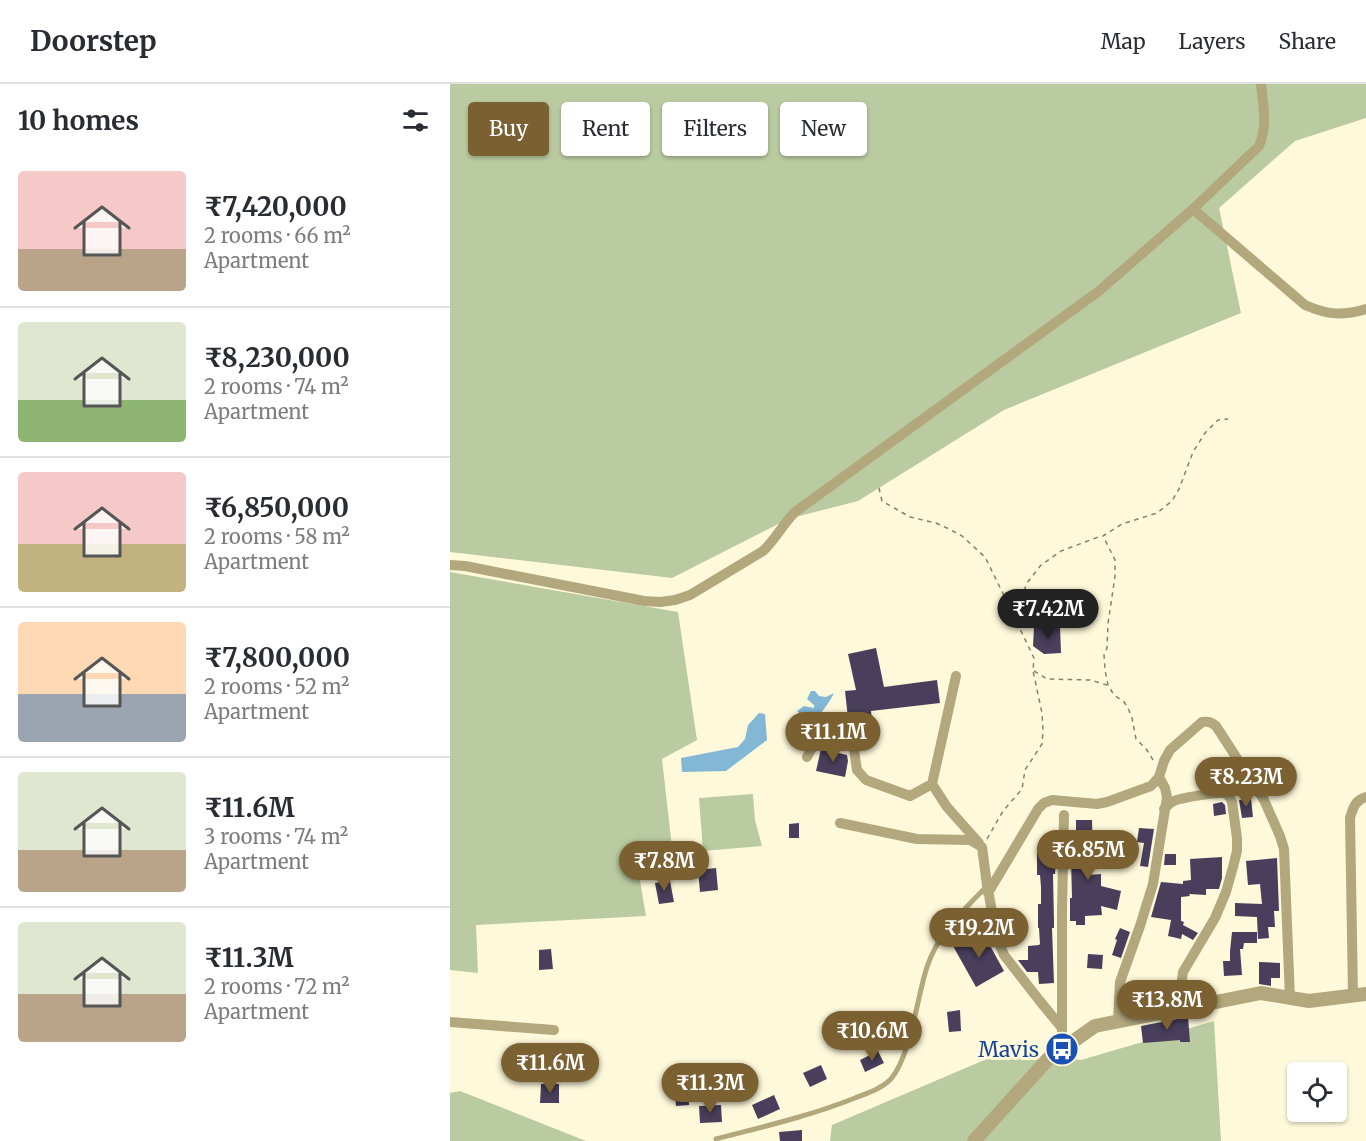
<!DOCTYPE html>
<html lang="en">
<head>
<meta charset="utf-8">
<style>
	:root { --surface:#fff; --page:#f7f7f7; --text:#2b2b33; --muted:#7c7c81; --line:#e1e1e2; --accent:#7b6032 }
	body { margin:0; font-family:Merriweather,serif; background:var(--page); color:var(--text); height:100vh; display:flex; flex-direction:column; font-size:22px; white-space:nowrap }
	* { box-sizing:border-box; margin:0 }
	p { font-size:20px; color:var(--muted) }
	.icon { flex:none; width:33px; height:33px; fill:none; stroke:currentColor; stroke-width:2; stroke-linecap:round; stroke-linejoin:round }
	.map { position:relative; flex:1; overflow:hidden }
	.details { display:flex; flex-direction:column; background:var(--surface); width:450px }
	.details>* { flex:none }
	.hud { position:absolute; left:18px; top:18px; width:570px; height:54px; display:flex; gap:12px }
	.fabs { position:absolute; left:837px; top:978px; display:grid; gap:12px }
	.fabs a { display:grid; place-items:center; width:60px; height:60px; border-radius:6px; background:var(--surface); box-shadow:0 2px 4px #0004; font-size:30px }
	.price { position:absolute; translate:-50% -51px; padding:0 14px; border-radius:21px; background:var(--accent); color:#fff; font-size:20px; line-height:39px; filter:drop-shadow(0 2px 3px #0008) }
	.price::after { content:''; position:absolute; left:50%; top:36px; width:18px; height:14px; margin-left:-9px; background:inherit; clip-path:polygon(0 0,100% 0,50% 100%) }
	.price.active { background:#222; color:#fff }
	ul { padding:0; list-style:none }
	li { display:flex; align-items:center; gap:18px; height:150px; padding:0 18px }
	li+li { border-top:2px solid var(--line) }
	li span { display:grid; place-items:center; flex:none; width:168px; height:120px; border-radius:6px; color:#555 }
	li>.icon { margin-inline-start:auto }
	span .icon { width:72px; height:72px; fill:#fffc; stroke-width:1 }
	li b { font-size:26px }
	h2 { display:flex; justify-content:space-between; align-items:center; height:72px; padding:0 18px; font-size:26px }
	.chip { padding:0 21px; border-radius:6px; background:var(--surface); box-shadow:0 2px 4px #0004; font-size:21px; line-height:54px }
	.chip.active { background:var(--accent); color:#fff }
	header { display:flex; align-items:center; gap:36px; box-sizing:border-box; height:84px; padding:0 30px; background:var(--surface); border-bottom:2px solid var(--line) }
	header strong { font-size:28px }
	nav { display:flex; gap:33px; margin-inline-start:auto; font-size:21px }
	main { display:flex; flex:1; min-height:0 }
	.map>svg:first-child { display:block }
</style>
</head>
<body>
<header>
<strong>Doorstep</strong>
<nav><a>Map</a><a>Layers</a><a>Share</a></nav>
</header>
<main>
<section class="details">
<h2>10 homes<svg class="icon" aria-label="filters" viewBox="0 0 24 24"><path d="M4 7h16M4 17h16"/><circle cx="9" cy="7" r="2"/><circle cx="15" cy="17" r="2"/></svg></h2>
<ul>
<li><span style="background:linear-gradient(#f6c9c9 65%,#b9a48a 0)"><svg class="icon" aria-label="home" viewBox="0 0 24 24"><path d="M3 11l9-7 9 7M6 9v11h12V9"/></svg></span><div><b>₹7,420,000</b><p>2 rooms · 66 m²</p><p>Apartment</p></div></li>
<li><span style="background:linear-gradient(#dfe7d0 65%,#8fb573 0)"><svg class="icon" aria-label="home" viewBox="0 0 24 24"><path d="M3 11l9-7 9 7M6 9v11h12V9"/></svg></span><div><b>₹8,230,000</b><p>2 rooms · 74 m²</p><p>Apartment</p></div></li>
<li><span style="background:linear-gradient(#f6c9c9 60%,#c2b280 0)"><svg class="icon" aria-label="home" viewBox="0 0 24 24"><path d="M3 11l9-7 9 7M6 9v11h12V9"/></svg></span><div><b>₹6,850,000</b><p>2 rooms · 58 m²</p><p>Apartment</p></div></li>
<li><span style="background:linear-gradient(#ffd9b3 60%,#9aa5b1 0)"><svg class="icon" aria-label="home" viewBox="0 0 24 24"><path d="M3 11l9-7 9 7M6 9v11h12V9"/></svg></span><div><b>₹7,800,000</b><p>2 rooms · 52 m²</p><p>Apartment</p></div></li>
<li><span style="background:linear-gradient(#dfe7d0 65%,#b9a48a 0)"><svg class="icon" aria-label="home" viewBox="0 0 24 24"><path d="M3 11l9-7 9 7M6 9v11h12V9"/></svg></span><div><b>₹11.6M</b><p>3 rooms · 74 m²</p><p>Apartment</p></div></li>
<li><span style="background:linear-gradient(#dfe7d0 60%,#b9a48a 0)"><svg class="icon" aria-label="home" viewBox="0 0 24 24"><path d="M3 11l9-7 9 7M6 9v11h12V9"/></svg></span><div><b>₹11.3M</b><p>2 rooms · 72 m²</p><p>Apartment</p></div></li>
</ul>
</section>
<div class="map">
<svg width="916" height="1057" viewBox="0 0 916 1057">
	<rect width="100%" height="100%" fill="#fff9db"/>
	<path fill="#bbcba1" d="M0,0h916v34l-71,23 -76,67 22,105 -237,97 -146,91 -70,18 -116,59 -222,-26z
		M0,488l228,40 19,128 -35,19 12,106 -35,10 7,41 -170,9 2,48 -28,-3z
		M303,710l2,26 7,26 -59,5 -4,-53z
		M764,937l7,120h-391l2,-16 171,-73 78,8z
		M10,1007l126,50h-136v-48z"/>
	<path fill="#82b7d6" d="M361,607h4l4,5 7,1 8,-4c-2,5 -14,23 -19,26 -1,1 -9,3 -10,4l-2,-6 -6,-6 7,-5 10,2v-3l-7,-6z
		M309,629l6,1 2,26 -41,31 -44,1 -1,-14 57,-11 7,-8 3,-14z"/>
	<path fill="#493f5c" d="M610,542l1,27 -17,1 -11,-8 1,-19z
		M426,564l8,39 53,-7 3,23 -69,8 3,26 -18,3 -6,-4 -5,-45 11,-1 -8,-36z
		M371,665l26,6 1,6 -3,16 -29,-6z
		M801,715l2,18 -11,1 -3,-18z
		M772,718l3,3 1,9 -12,2 -1,-12z
		M626,736h16l1,37h-4v18l12,-1v12l20,5 -4,19 -16,-4 1,9 -17,1v9h-9v-4h-6v-23h2l-1,-39h9v-20h-4z
		M349,739v15h-10v-14z
		M689,744l15,1 -6,38 -8,-1 4,-23 -7,-1z
		M660,756l24,1 -3,13 -21,-1z
		M587,768h16l1,7h2l-1,15h-2l1,48v6h-2l2,55 -15,1 -1,-12h-11l-9,-12h10v-14l11,-1 1,-1 -1,-16h-1v-24h3v-17l-1,-12h-3z
		M715,770h11v11h-12z
		M772,773v21l-3,11h-13v6l-17,-1 1,2 -9,1v24l3,1 -1,3 15,8 -5,7 -11,-6 -1,5 -13,-3 3,-16 -20,-3 10,-35 22,2v-3l8,-1 -1,-21z
		M827,774l2,53h-5l1,16h-7l1,11 -11,1 -1,-22 -22,-1v-13l27,1 -2,-20 -12,1 -2,-24z
		M266,784l2,22 -18,2 -2,-22z
		M220,797l4,21 -15,2 -4,-21z
		M670,844l10,4 -9,26 -9,-3 5,-15 -2,-1z
		M527,848l6,1 21,38 -28,16 -23,-41z
		M782,848h25v11h-13l-1,6h-3l2,26 -18,1 -1,-15h7v-10z
		M101,865l2,20 -14,1v-20z
		M638,870l15,1 -1,14 -15,-1z
		M809,878l21,1v15h-9v8l-12,-2z
		M510,926l1,21 -12,1 -2,-20z
		M738,933l2,25h-10v-2l-37,3 -2,-17z
		M428,967l6,12 -19,9 -5,-12z
		M371,981l6,14 -17,8 -7,-14z
		M238,999l1,22 -13,1 -2,-22z
		M91,1000h18v19h-19z
		M324,1011l6,14 -22,10 -6,-14z
		M271,1021l1,17 -22,1 -1,-17z
		M352,1046v11h-22l-1,-9z"/>
	<g fill="none" stroke-linecap="round" stroke-linejoin="round">
		<path stroke="#84806b" stroke-width="1.5" stroke-dasharray="4.5 4.5" stroke-linecap="butt" d="M429,404l3,13 28,16 26,6 13,6 13,7 23,21 35,71
			M584,587l13,8 43,1 17,5
			M703,676l-6,-10 -11,-11 -4,-21 -4,-10 -4,-6 -10,-7 -6,-10 -3,-15 -1,-15 3,-7 1,-24 7,-48v-16l-12,-24 19,-12 35,-11 15,-12 7,-12 14,-37 12,-19 13,-13 10,-1
			M537,755l16,-28 19,-22 3,-19 17,-26 1,-13 -1,-18 -9,-42 1,-13 -14,-29 -1,-17 2,-13 6,-16 14,-18 20,-14 40,-15"/>
		<path stroke="#b3a77d" stroke-width="5" d="M266,1055c46,-12 94,-23 139,-41 13,-5 26,-9 36,-19 20,-24 26,-82 36,-112 11,-34 35,-55 59,-80"/>
		<path stroke="#b3a77d" stroke-width="10" d="M743,125l112,96c23,10 37,11 61,4
			M0,481l15,1 179,35 16,1 15,-2 15,-5 73,-44c12,-11 20,-27 32,-39l304,-221 94,-82 66,-63c9,-21 4,-40 2,-62
			M506,592l-24,108 15,23 32,36
			M357,673l7,-13 6,-3 20,-1 11,5 3,5 3,20 9,10 44,16 22,-12
			M714,725c2,-2 6,-6 8,-7 6,-4 49,-11 54,-8 4,2 4,5 6,8l5,36v13l-4,16 -7,25 -11,26 -32,54 -5,38
			M390,739l77,16 53,1 12,7 5,38 10,53 7,17 35,45 23,28
			M538,809l50,-84 6,-6 8,-3 45,4 10,-2 44,-16 8,-9 5,-16 6,-11 32,-28c6,-1 9,0 14,4l48,74 16,36 4,13 6,150
			M903,911l-3,-177c3,-10 5,-18 16,-21
			M0,938l104,8
			M668,938l2,-40 20,-56 13,-42 14,-87 -2,-9 -6,-11
			M612,965v-138l2,-96"/>
		<path stroke="#b3a77d" stroke-width="14" d="M524,1057l74,-82 47,-33 166,-33 48,8 57,-7"/>
	</g>
	<defs>
		<g id="bus-disc" transform="scale(1.725)"><circle r="9.5" fill="#1a4fb4" stroke="#fff9db"/><path d="M-5-6H5V4H4V6H2V4H-2V6H-4V4H-5ZM-3.5-4V0h7V-4ZM-3.5 1.2v1.5H-2V1.2ZM2 1.2v1.5H3.5V1.2Z" fill="#fff"/></g>
	</defs>
	<g fill-rule="evenodd">
		<use href="#bus-disc" x="612" y="965"/>
	</g>
	<g text-anchor="middle" dominant-baseline="central" stroke-width="6" stroke-linejoin="round" paint-order="stroke">
		<g font-size="21" fill="#164399" stroke="#fff9db" text-anchor="end">
			<text x="589" y="965">Mavis</text>
		</g>
	</g>
</svg>
<div class="fabs">
<a><svg class="icon" aria-label="locate" viewBox="0 0 24 24"><circle cx="12" cy="12" r="6"/><path d="M12 2v4M12 18v4M2 12h4M18 12h4"/></svg></a>
</div>
<b class="price active" style="left:598px;top:556px">₹7.42M</b>
<b class="price" style="left:383px;top:679px">₹11.1M</b>
<b class="price" style="left:796px;top:724px">₹8.23M</b>
<b class="price" style="left:638px;top:797px">₹6.85M</b>
<b class="price" style="left:214px;top:808px">₹7.8M</b>
<b class="price" style="left:529px;top:875px">₹19.2M</b>
<b class="price" style="left:717px;top:947px">₹13.8M</b>
<b class="price" style="left:422px;top:978px">₹10.6M</b>
<b class="price" style="left:100px;top:1010px">₹11.6M</b>
<b class="price" style="left:260px;top:1030px">₹11.3M</b>
<div class="hud">
<a class="chip active">Buy</a>
<a class="chip">Rent</a>
<a class="chip">Filters</a>
<a class="chip">New</a>
</div>
</div>
</main>
</body>
</html>
